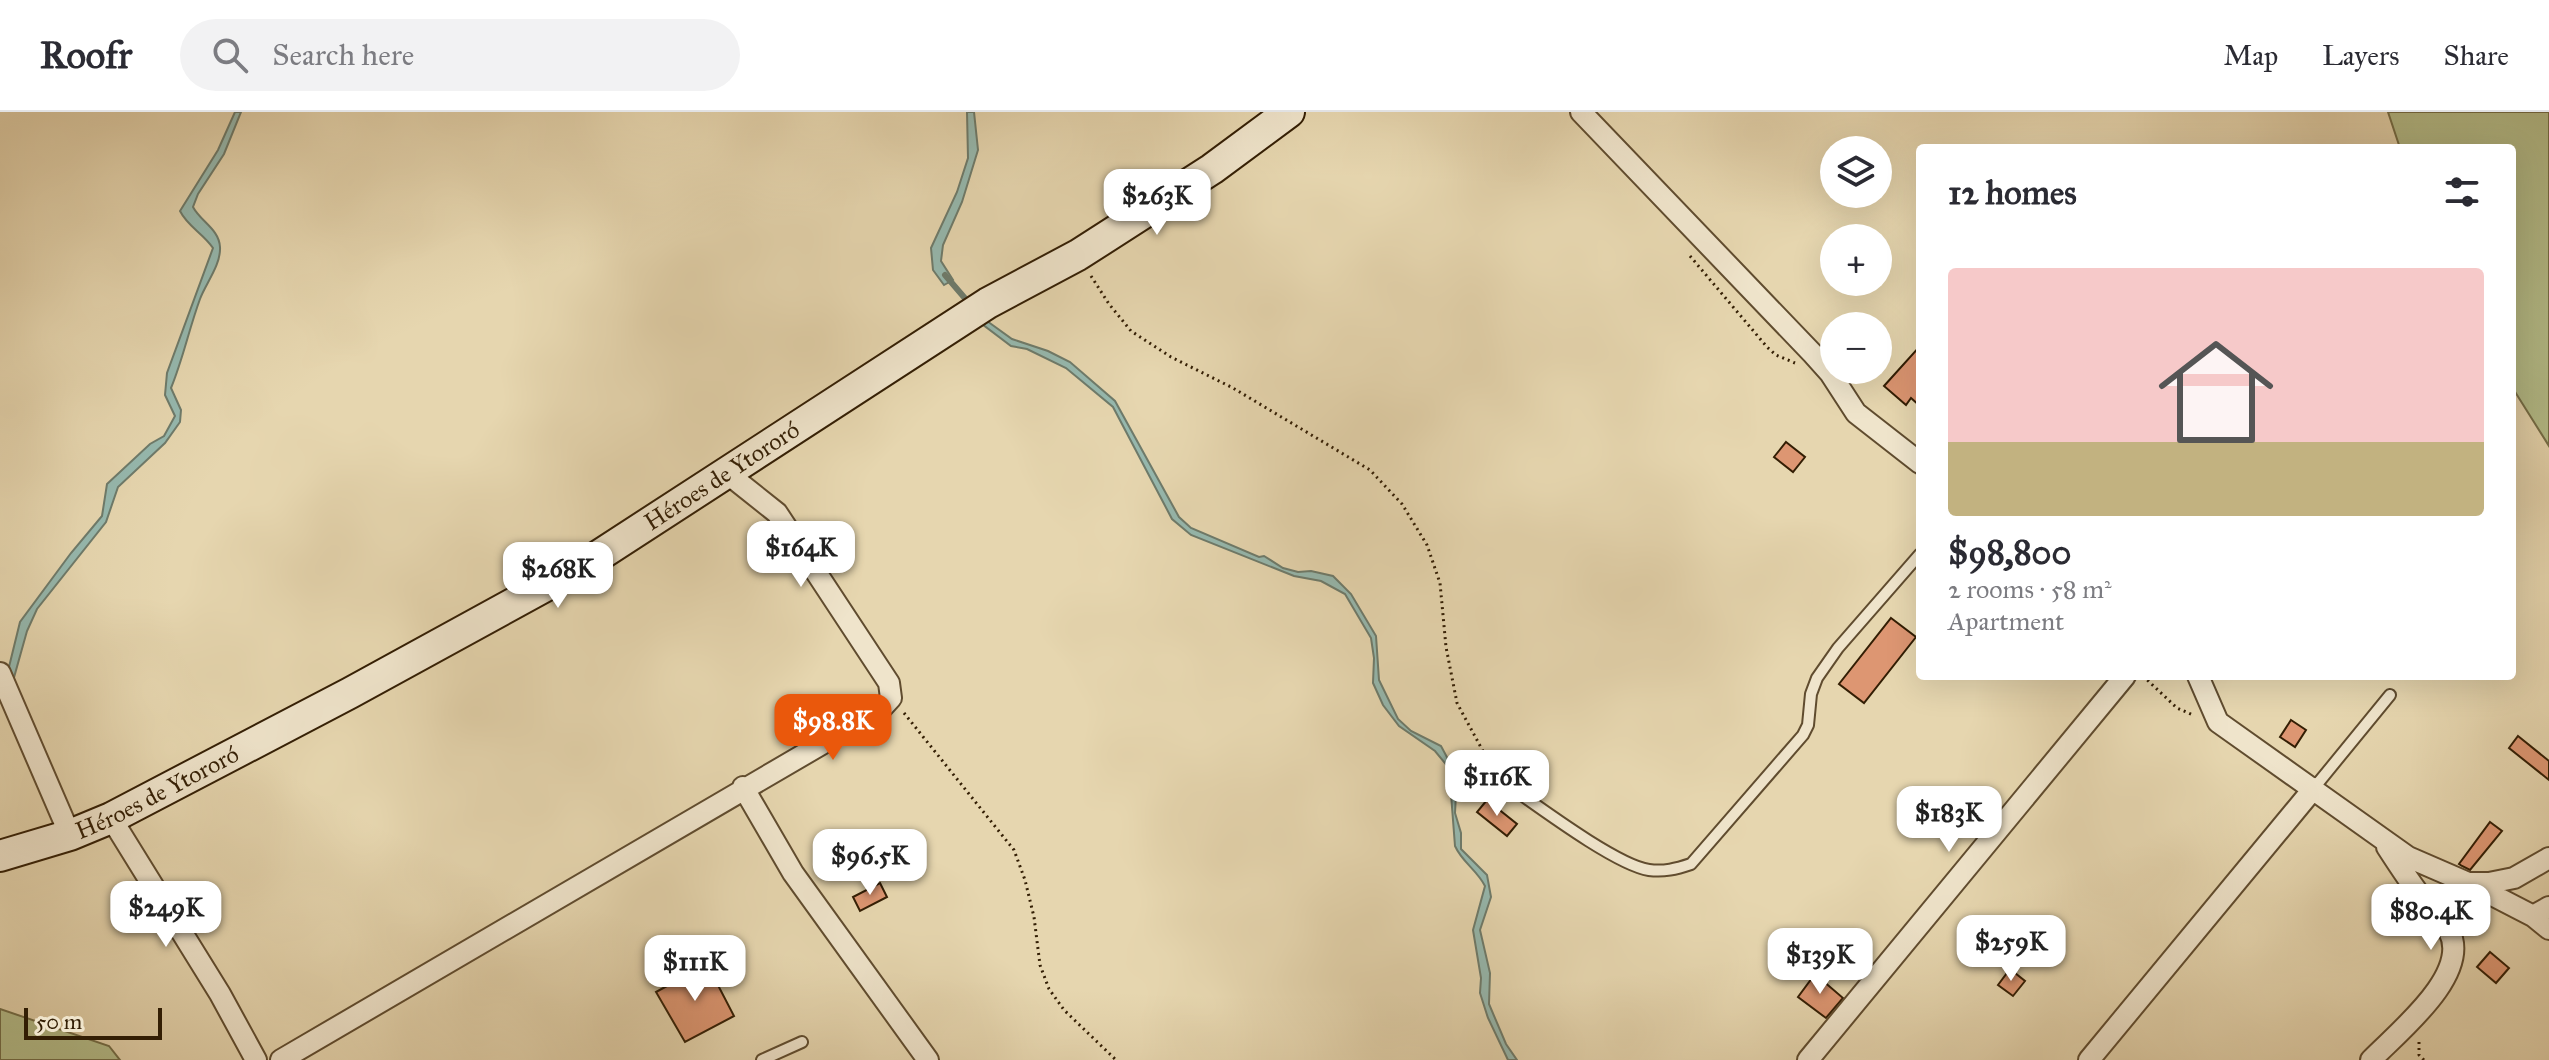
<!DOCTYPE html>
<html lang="en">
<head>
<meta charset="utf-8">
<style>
	:root { --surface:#fff; --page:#f2f2f3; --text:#2b2b33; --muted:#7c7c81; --line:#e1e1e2; --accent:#ea580c }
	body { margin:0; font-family:"IM FELL Great Primer",serif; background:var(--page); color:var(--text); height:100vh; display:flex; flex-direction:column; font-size:30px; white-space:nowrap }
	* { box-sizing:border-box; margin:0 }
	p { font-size:26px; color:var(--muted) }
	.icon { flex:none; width:44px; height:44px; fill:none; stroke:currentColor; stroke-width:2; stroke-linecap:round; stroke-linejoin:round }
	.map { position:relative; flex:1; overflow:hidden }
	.side { position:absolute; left:1916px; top:32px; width:600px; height:536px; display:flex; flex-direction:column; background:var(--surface); border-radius:8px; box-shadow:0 8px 32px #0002 }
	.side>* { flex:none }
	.controls { position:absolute; left:1820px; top:24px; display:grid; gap:16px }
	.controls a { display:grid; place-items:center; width:72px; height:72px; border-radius:50%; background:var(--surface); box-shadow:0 8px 32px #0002; font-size:40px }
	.scale { position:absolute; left:24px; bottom:20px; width:138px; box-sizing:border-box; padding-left:8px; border:4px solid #331e04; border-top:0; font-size:22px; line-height:28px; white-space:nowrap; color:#331e04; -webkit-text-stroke:6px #efe4cb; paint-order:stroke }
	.price { position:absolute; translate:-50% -68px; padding:0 18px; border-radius:16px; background:#fff; color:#222; font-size:26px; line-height:52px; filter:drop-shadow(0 2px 4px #0008) }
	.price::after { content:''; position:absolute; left:50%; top:48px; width:24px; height:18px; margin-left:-12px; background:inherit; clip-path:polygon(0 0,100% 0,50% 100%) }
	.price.selected { background:var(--accent); color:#fff }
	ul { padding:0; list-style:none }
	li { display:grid; align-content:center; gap:16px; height:424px; padding:0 32px }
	li span { display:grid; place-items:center; height:248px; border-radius:8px; color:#555 }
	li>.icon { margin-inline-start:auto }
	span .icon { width:144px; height:144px; fill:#fffc; stroke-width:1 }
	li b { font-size:34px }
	h2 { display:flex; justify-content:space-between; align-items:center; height:96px; padding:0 32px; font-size:34px }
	header { display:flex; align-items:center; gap:48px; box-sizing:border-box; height:112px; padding:0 40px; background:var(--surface); border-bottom:2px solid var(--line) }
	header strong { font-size:38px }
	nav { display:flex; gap:44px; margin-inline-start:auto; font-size:28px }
	.search { width:560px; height:72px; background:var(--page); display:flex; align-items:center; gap:20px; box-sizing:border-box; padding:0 28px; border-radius:44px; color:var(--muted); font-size:30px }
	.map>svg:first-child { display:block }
</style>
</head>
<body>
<header>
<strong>Roofr</strong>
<div class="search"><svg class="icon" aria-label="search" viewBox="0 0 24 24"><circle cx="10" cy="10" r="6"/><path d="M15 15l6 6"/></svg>Search here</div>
<nav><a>Map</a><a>Layers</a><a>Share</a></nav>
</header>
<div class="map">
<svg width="2549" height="948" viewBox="0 0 2549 948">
	<rect width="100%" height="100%" fill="#e6d6af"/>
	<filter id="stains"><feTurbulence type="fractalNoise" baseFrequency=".0025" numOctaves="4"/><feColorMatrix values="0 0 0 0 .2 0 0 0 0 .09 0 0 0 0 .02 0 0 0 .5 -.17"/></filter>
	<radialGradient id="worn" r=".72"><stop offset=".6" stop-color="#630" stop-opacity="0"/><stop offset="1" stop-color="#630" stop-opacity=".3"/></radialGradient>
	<path fill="#b4be8b" stroke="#746e48" stroke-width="2" d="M2388,0h161v334l-37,-59v-239h-112z
		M0,897l109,37 11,14h-120z"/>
	<path fill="#96b9af" stroke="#6e7b6b" stroke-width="2" d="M235,0h6l-17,42 -26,40 -5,13c8,15 26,22 27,40 1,18 -14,36 -20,52 -11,30 -17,60 -29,89l10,22 -1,12 -15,21 -47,44 -12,35 -69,87 -10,22 -14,50 -6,-6 13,-53 51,-69 31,-37 5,-32 43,-40 14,-8 11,-20 -10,-21 2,-22 46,-125c-10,-15 -25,-21 -33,-37l38,-61z
		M967,0h7l4,38 -16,52 -19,43 -2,16 12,19 -9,5 -11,-15 -2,-22 26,-56 11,-34z
		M987,209l25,18 36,12 22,11 45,39 64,116 12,11 68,29 5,-1 19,12 15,4 13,-1 22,5 18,18 25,42 3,44 19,39 13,12 30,15 16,30 -2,37 6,20v16l26,26 4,22 -11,33 10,43 -1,31 17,40 11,16h-9l-20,-42 -8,-25 1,-15 -8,-48 12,-44c-8,-16 -23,-24 -30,-40l-6,-78 -14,-17 -36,-25 -16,-21 -10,-22 1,-25 -3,-20 -26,-44 -24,-13 -27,-5 -103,-41 -19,-16 -59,-112 -47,-39 -39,-19 -16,-3 -29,-22z"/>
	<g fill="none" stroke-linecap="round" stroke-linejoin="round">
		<path stroke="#6e7b6b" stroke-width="6" d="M945,163l24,28"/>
	</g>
	<path fill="#dd9672" stroke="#331e04" stroke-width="2" d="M1920,234v60l-9,-8 -5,7 -22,-19z
		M1786,330l19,15 -12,15 -19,-15z
		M1891,506l25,19 -52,66 -25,-19z
		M2291,608l15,10 -11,17 -15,-10z
		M2518,624l31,25v19l-40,-32z
		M1487,688l30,24 -10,12 -30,-24z
		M2490,710l12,9 -32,39 -8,-4 -3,-2z
		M880,771l7,14 -27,14 -7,-14z
		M2490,840l19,16 -13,15 -19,-16z
		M707,852l27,52 -49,26 -29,-50z
		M2010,857l15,12 -12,15 -15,-11z
		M1815,862l28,24 -17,20 -28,-21z"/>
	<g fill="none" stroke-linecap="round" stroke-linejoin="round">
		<g stroke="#604c2f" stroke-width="14">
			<path id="service" d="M1499,667c32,22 116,86 150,91 15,2 27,-1 42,-6l112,-129 5,-10 3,-31 6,-16 21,-30 82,-94
				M2314,676l76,-93
				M762,948l40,-18"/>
		</g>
		<g stroke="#604c2f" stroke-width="24">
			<path id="minor" d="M1581,0l232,242 17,19 26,40 64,50
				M0,561l70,162
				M2198,564l20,46 190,135 60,26h21l25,-5 35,-20
				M743,675l50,86 135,187
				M111,706l109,176 36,66
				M2471,772l62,32 16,-9
				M2533,804l16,13
				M281,948l599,-350 11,-12 -2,-15 -112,-170 -49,-39
				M1808,948l317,-384
				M2089,948l225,-272
				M2371,948c26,-27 101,-86 78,-129 -7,-12 -19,-23 -27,-33 -13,-17 -24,-34 -35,-51"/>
		</g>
		<g stroke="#331e04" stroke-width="34">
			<g id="secondary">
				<path id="s1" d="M0,744l70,-21 41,-17 239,-125 239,-131 399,-259 90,-48 134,-86 77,-57"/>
			</g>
		</g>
		<path stroke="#331e04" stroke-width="3" stroke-dasharray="2 4" stroke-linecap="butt" d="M1690,144l77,91 9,8 19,8
			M1091,164l18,28 22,27 40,26 62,31 137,82 32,34 25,41 13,38 6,64 11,56 34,63
			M2143,564l34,32 16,7
			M904,601l110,137 11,30 9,37 6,48 9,24 15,21 52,50
			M2419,930v13l5,5"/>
		<use href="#service" stroke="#efe4cb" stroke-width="10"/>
		<use href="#minor" stroke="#efe4cb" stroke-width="20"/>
		<use href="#secondary" stroke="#efe4cb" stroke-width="30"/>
	</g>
	<g text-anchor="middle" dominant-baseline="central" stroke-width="8" stroke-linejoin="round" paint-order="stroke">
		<g font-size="24" fill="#331e04" stroke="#efe4cb">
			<text stroke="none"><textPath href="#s1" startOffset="818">Héroes de Ytororó</textPath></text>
			<text stroke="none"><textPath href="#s1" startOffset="170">Héroes de Ytororó</textPath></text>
		</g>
	</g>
	<rect width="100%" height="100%" filter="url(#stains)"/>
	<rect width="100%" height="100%" fill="url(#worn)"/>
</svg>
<div class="controls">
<a><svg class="icon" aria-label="layers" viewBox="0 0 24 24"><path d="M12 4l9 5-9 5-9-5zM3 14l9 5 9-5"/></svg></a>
<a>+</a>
<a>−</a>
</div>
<div class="scale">50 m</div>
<b class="price" style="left:1157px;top:125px">$263K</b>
<b class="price" style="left:801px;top:477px">$164K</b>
<b class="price" style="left:558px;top:498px">$268K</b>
<b class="price selected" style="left:833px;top:650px">$98.8K</b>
<b class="price" style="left:1497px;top:706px">$116K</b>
<b class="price" style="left:1949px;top:742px">$183K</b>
<b class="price" style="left:870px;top:785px">$96.5K</b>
<b class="price" style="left:166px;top:837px">$249K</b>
<b class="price" style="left:2431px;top:840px">$80.4K</b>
<b class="price" style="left:2011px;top:871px">$259K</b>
<b class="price" style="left:1820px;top:884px">$139K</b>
<b class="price" style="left:695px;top:891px">$111K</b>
<section class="side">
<h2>12 homes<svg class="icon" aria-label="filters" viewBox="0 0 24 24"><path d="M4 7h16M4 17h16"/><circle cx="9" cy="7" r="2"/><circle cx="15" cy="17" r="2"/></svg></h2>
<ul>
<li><span style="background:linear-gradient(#f6c9c9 70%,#c2b280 0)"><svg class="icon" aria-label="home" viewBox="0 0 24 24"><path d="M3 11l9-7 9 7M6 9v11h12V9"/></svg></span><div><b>$98,800</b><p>2 rooms · 58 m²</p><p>Apartment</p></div></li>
</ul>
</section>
</div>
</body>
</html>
